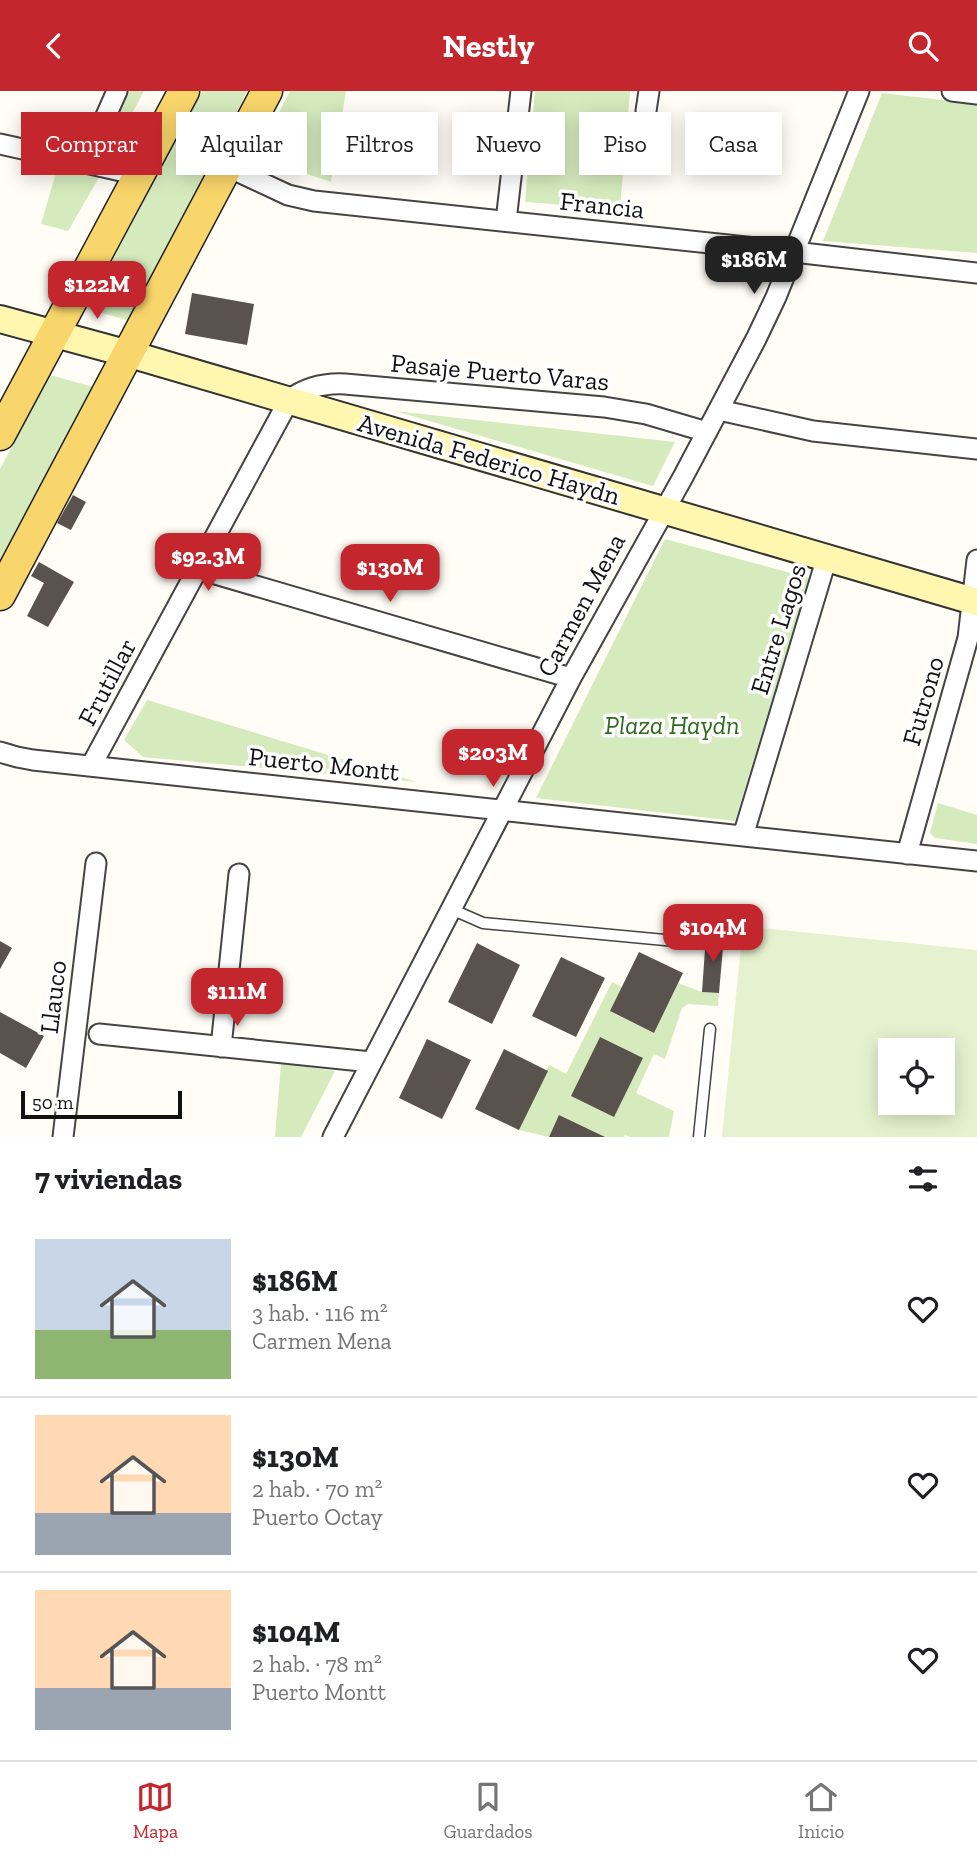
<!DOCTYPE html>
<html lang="es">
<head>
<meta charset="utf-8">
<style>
	:root { --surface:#fff; --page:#f6f6f6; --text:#202124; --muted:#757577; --line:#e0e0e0; --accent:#c4262e }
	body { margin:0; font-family:"Zilla Slab",serif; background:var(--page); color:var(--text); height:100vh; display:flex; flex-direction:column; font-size:26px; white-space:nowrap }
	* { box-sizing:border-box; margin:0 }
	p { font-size:23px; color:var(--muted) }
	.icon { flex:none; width:38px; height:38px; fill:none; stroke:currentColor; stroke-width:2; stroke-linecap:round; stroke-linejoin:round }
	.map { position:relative; height:1046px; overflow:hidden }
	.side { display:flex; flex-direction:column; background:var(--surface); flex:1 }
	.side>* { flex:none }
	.guide { position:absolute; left:21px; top:21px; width:936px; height:63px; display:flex; gap:14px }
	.fabs { position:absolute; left:878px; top:947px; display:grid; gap:14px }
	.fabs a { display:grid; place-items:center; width:77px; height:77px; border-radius:0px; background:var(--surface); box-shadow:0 4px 18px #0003; font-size:35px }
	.scale { position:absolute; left:21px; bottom:18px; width:161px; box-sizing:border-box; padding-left:7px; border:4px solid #111; border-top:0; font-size:19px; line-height:24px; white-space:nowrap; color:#111; -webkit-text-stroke:5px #fff; paint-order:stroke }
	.price { position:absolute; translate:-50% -60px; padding:0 16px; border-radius:14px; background:var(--accent); color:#fff; font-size:23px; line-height:46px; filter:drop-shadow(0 2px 4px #0008) }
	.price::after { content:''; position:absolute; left:50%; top:42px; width:21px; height:16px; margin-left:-10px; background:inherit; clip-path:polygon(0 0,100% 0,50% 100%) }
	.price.active { background:#222; color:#fff }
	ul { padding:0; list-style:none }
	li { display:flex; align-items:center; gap:21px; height:175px; padding:0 35px }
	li+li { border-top:2px solid var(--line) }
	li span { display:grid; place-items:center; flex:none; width:196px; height:140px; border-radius:0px; color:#555 }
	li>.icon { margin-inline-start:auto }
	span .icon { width:84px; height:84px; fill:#fffc; stroke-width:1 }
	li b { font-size:30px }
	h2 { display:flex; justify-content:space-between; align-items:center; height:84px; padding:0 35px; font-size:30px }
	.pill { padding:0 24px; border-radius:0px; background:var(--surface); box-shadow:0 4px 18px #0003; font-size:24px; line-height:63px }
	.pill.active { background:var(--accent); color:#fff }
	header { display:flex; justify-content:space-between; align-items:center; height:91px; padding:0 35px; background:var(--accent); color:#fff; font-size:32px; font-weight:800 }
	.menu { display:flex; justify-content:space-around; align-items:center; height:98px; border-top:2px solid var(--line); background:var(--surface); font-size:19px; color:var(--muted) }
	.menu a { display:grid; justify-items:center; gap:4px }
	.menu .active { color:var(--accent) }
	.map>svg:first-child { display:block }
</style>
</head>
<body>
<header><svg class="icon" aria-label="back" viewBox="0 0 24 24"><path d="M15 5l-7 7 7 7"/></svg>Nestly<svg class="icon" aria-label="search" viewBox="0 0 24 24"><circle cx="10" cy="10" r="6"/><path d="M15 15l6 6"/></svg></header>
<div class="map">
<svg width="977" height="1046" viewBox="0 0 977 1046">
	<rect width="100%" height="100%" fill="#fffdf5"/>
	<path fill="#d5ebbd" d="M105,0h39l-35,66 -26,-6z
		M202,0h45l-113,231 -47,-13z
		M290,0h56l-15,91 -75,-25z
		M535,0h95l-10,118 -95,-7z
		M882,2l95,11v149l-154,-12z
		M58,75l42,10 -32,55 -27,-7z
		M50,284l47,13 -97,184v-103z
		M395,320l280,31 -22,44z
		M665,448l144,39 -74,243 -199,-23z
		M147,609l270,82 -274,-25 -19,-17z
		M938,712l39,12v29l-42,-6 -5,-5z
		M612,891l10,5 -11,25 43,21 24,-50 24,9 17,1 -1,13 -30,-2 -6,4 -17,51 -11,-5 -18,39 38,18 -5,26h-39l-5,-2 -1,2h-22l-42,-22 -11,22 -30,-7 30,-65 17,9z
		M281,972l54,8 -34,66h-26z"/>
	<path fill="#e6f2cf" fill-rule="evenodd" d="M743,835l234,24v187h-255zM943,959v53h-52v-53z"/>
	<path fill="#5a524d" d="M192,202l62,11 -7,41 -62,-11z
		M73,404l13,7 -15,28 -14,-7z
		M39,471l35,20 -26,45 -21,-11 17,-33 -13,-7z
		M706,844l18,1 -5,57 -17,-1z
		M0,850l12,7 -12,21z
		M477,852l43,22 -28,59 -44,-22z
		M639,861l44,21 -29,60 -44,-22z
		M561,866l44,21 -29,59 -44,-21z
		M0,921l44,24 -18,32 -26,-15z
		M600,946l43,21 -29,59 -43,-21z
		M427,948l44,21 -29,59 -43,-21z
		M504,958l44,22 -29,59 -44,-21z
		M559,1024l46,22h-56z"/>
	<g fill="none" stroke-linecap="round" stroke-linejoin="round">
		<g stroke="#444" stroke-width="13">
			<path id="lane" d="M451,818l32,14 203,19
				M699,1046l11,-108"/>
		</g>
		<g stroke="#444" stroke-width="23">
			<path id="street" d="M952,0l25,3
				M646,20l3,-20
				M0,53l139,31
				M85,72l32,-72
				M228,76l60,28 26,6 480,51 183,21
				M506,130l15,-130
				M719,319l94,21 164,18
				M198,478l373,109
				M0,661l17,5 16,3 944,101
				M91,675l198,-366c17,-13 35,-17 56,-16l259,23 42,7 61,18
				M743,745l84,-279
				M907,763l61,-216 9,-78
				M99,943l272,28
				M221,956l18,-173
				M63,1046l33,-274
				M333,1046l238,-459 112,-201 73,-138 20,-42 83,-206"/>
		</g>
		<g stroke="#333" stroke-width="30">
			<path id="secondary" d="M0,228l140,38 837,245"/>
		</g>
		<g stroke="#222" stroke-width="33">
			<path id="primary" d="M0,344l184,-344
				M0,504l267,-504"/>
		</g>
		<use href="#lane" stroke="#fff" stroke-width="10"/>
		<use href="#street" stroke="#fff" stroke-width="19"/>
		<use href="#secondary" stroke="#fff6b0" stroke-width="26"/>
		<use href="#primary" stroke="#f9d66b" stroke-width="30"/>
	</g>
	<g text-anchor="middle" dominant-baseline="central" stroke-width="7" stroke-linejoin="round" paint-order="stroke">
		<g font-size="26" fill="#111" stroke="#fff">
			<text transform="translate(602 114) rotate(6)">Francia</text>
			<text transform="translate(500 281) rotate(5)">Pasaje Puerto Varas</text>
			<text transform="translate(489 368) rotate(16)">Avenida Federico Haydn</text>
			<text transform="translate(581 514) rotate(-62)">Carmen Mena</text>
			<text transform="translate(778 538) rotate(-73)">Entre Lagos</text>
			<text transform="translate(107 591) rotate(-62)">Frutillar</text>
			<text transform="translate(923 610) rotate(-74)">Futrono</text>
			<text transform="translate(324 673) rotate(6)">Puerto Montt</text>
			<text transform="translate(53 906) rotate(-83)">Llauco</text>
		</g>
		<g font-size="26" font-style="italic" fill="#2f6b1f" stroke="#fff">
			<text x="672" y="634">Plaza Haydn</text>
		</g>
	</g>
</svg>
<div class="fabs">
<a><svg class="icon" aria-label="locate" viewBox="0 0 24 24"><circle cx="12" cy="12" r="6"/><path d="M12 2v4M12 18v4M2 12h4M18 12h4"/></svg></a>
</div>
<div class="scale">50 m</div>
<b class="price active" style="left:754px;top:205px">$186M</b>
<b class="price" style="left:97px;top:230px">$122M</b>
<b class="price" style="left:208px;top:502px">$92.3M</b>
<b class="price" style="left:390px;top:513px">$130M</b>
<b class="price" style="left:493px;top:698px">$203M</b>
<b class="price" style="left:713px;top:873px">$104M</b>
<b class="price" style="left:237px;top:937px">$111M</b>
<div class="guide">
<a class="pill active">Comprar</a>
<a class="pill">Alquilar</a>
<a class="pill">Filtros</a>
<a class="pill">Nuevo</a>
<a class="pill">Piso</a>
<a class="pill">Casa</a>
</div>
</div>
<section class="side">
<h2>7 viviendas<svg class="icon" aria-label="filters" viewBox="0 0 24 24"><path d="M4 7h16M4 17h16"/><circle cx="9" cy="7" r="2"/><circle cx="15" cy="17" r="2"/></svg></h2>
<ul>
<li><span style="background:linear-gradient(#c9d6e8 65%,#8fb573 0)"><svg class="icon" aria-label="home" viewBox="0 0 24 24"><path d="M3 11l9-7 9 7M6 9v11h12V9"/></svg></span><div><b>$186M</b><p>3 hab. · 116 m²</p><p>Carmen Mena</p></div><svg class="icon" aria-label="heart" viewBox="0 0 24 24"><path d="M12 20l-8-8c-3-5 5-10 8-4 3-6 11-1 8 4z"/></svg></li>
<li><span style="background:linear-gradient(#ffd9b3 70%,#9aa5b1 0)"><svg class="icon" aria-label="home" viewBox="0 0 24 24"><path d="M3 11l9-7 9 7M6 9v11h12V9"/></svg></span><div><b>$130M</b><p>2 hab. · 70 m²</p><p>Puerto Octay</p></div><svg class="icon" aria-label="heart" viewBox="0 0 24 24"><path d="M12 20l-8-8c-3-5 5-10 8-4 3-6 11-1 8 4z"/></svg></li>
<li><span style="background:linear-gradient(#ffd9b3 70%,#9aa5b1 0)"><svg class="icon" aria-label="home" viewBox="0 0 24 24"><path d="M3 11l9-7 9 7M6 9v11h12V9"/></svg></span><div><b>$104M</b><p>2 hab. · 78 m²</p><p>Puerto Montt</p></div><svg class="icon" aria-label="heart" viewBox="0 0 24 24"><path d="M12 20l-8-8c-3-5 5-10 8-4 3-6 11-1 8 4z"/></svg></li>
</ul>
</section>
<nav class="menu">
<a class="active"><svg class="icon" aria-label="map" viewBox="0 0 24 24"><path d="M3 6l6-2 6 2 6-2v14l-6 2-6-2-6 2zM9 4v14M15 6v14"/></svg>Mapa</a>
<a><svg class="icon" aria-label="saved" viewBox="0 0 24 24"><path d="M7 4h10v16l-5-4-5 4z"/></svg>Guardados</a>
<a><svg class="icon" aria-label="home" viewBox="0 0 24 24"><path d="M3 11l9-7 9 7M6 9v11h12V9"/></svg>Inicio</a>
</nav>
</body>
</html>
